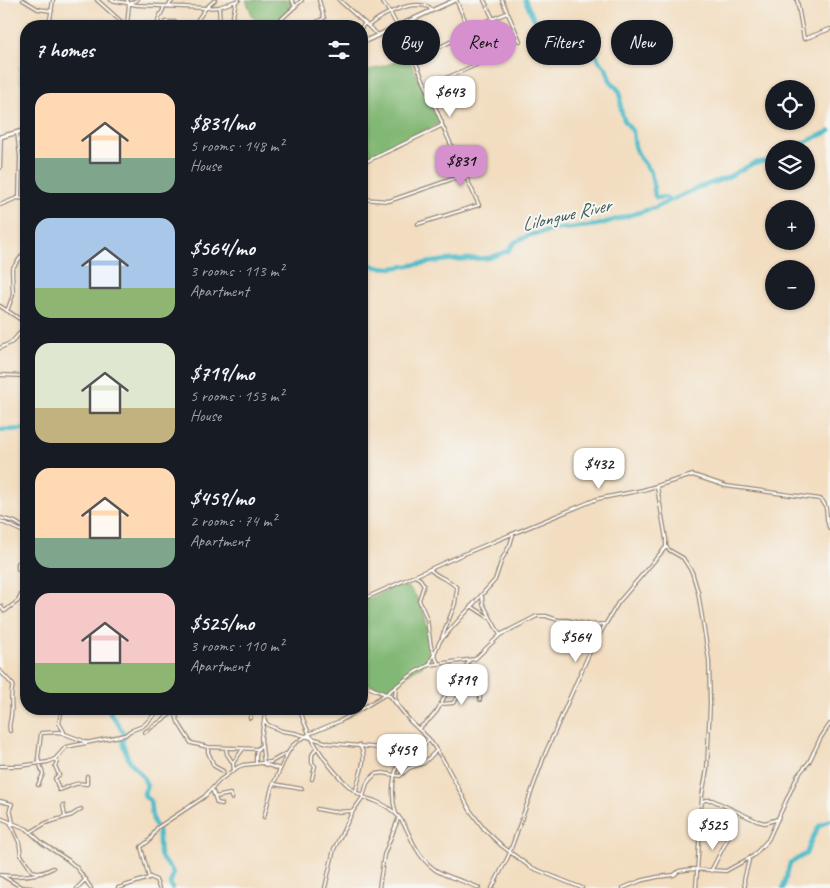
<!DOCTYPE html>
<html lang="en">
<head>
<meta charset="utf-8">
<style>
	:root { --surface:#171b24; --page:#242831; --text:#f1f3f6; --muted:#9ea1a6; --accent:#d690ce }
	body { margin:0; font-family:Caveat,sans-serif; background:var(--page); color:var(--text); height:100vh; display:flex; flex-direction:column; font-size:19px; white-space:nowrap }
	* { box-sizing:border-box; margin:0 }
	p { font-size:16px; color:var(--muted) }
	.icon { flex:none; width:28px; height:28px; fill:none; stroke:currentColor; stroke-width:2; stroke-linecap:round; stroke-linejoin:round }
	.map { position:relative; flex:1; overflow:hidden }
	.side { position:absolute; left:20px; top:20px; width:348px; height:695px; display:flex; flex-direction:column; background:var(--surface); border-radius:20px; box-shadow:0 1px 4px #0004 }
	.side>* { flex:none }
	.top-card { position:absolute; left:382px; top:20px; width:372px; height:45px; display:flex; gap:10px }
	.tools { position:absolute; left:765px; top:80px; display:grid; gap:10px }
	.tools a { display:grid; place-items:center; width:50px; height:50px; border-radius:50%; background:var(--surface); box-shadow:0 1px 4px #0004; font-size:25px }
	.price { position:absolute; translate:-50% -42px; padding:0 11px; border-radius:10px; background:#fff; color:#222; font-size:16px; line-height:32px; filter:drop-shadow(0 1px 2px #0008) }
	.price::after { content:''; position:absolute; left:50%; top:30px; width:15px; height:11px; margin-left:-8px; background:inherit; clip-path:polygon(0 0,100% 0,50% 100%) }
	.price.active { background:var(--accent); color:#111 }
	ul { padding:0; list-style:none }
	li { display:flex; align-items:center; gap:15px; height:125px; padding:0 15px }
	li span { display:grid; place-items:center; flex:none; width:140px; height:100px; border-radius:15px; color:#555 }
	li>.icon { margin-inline-start:auto }
	span .icon { width:60px; height:60px; fill:#fffc; stroke-width:1 }
	li b { font-size:21px }
	h2 { display:flex; justify-content:space-between; align-items:center; height:60px; padding:0 15px; font-size:21px }
	.chip { padding:0 18px; border-radius:22px; background:var(--surface); box-shadow:0 1px 4px #0004; font-size:18px; line-height:45px }
	.chip.active { background:var(--accent); color:#111 }
	.map>svg:first-child { display:block }
</style>
</head>
<body>
<div class="map">
<svg width="830" height="888" viewBox="0 0 830 888">
	<rect width="100%" height="100%" fill="#f6f6f2"/>
	<filter id="ink" filterUnits="userSpaceOnUse"><feTurbulence type="fractalNoise" baseFrequency=".02" numOctaves="2"/><feDisplacementMap in="SourceGraphic" scale="10" xChannelSelector="R" yChannelSelector="G"/><feConvolveMatrix kernelMatrix="1 2 1 2 8 2 1 2 1" color-interpolation-filters="sRGB"/></filter>
	<filter id="wash" filterUnits="userSpaceOnUse"><feTurbulence type="fractalNoise" baseFrequency=".0096" numOctaves="4" result="noise"/><feDisplacementMap in="SourceGraphic" scale="20" xChannelSelector="R" yChannelSelector="G"/><feGaussianBlur stdDeviation="1.12" result="paint"/><feColorMatrix in="noise" values="0 0 0 0 0 0 0 0 0 0 0 0 0 0 0 0 0 1.4 0 .05"/><feComposite in="paint" operator="in"/></filter>
	<g filter="url(#wash)">
		<rect width="100%" height="100%" fill="#f2ddc0"/>
		<path fill="#82b874" stroke="#5e7149" d="M246,0h46v8l-21,18h-11l-7,-9z
			M408,58l33,65 -80,36v-86z
			M398,585c3,1 8,1 11,3 16,13 26,58 15,76 -2,3 -7,4 -10,6 -10,6 -18,15 -28,21l-25,-10v-79z"/>
		<g fill="none" stroke-linecap="round" stroke-linejoin="round">
			<path stroke="#4fbcc9" stroke-width="1" d="M19,67l1,14 6,9"/>
			<path stroke="#4fbcc9" stroke-width="4.5" d="M525,0l9,19 8,4 9,8 9,3 26,14 9,3 4,10 7,7 4,12 10,12 1,18 3,10 9,12 2,15 5,11 11,14 4,24 2,2 8,-1 4,3
				M790,149l40,-18
				M361,262h4l12,5 15,1 55,-8 42,-2 19,-7 7,-9 15,-7 23,-5 44,-5 57,-17 46,-21 26,-9 28,-15 20,-3
				M0,430l26,-1
				M111,709l-1,5c8,6 9,14 15,21l-3,7 7,18 14,17 4,9 -3,7 1,4 5,3c1,7 1,13 3,20 0,4 4,6 5,10 2,8 0,19 3,27 5,11 17,10 9,26l2,5
				M783,888l7,-25 16,-9 6,-15 7,-13 11,-6"/>
		</g>
	</g>
	<g filter="url(#ink)">
		<g fill="none" stroke-linecap="round" stroke-linejoin="round">
			<g stroke="#96846f" stroke-width="4.5">
				<path id="street" d="M23,0l15,9 14,2
					M97,0l29,26
					M111,0l26,5 69,3 13,-1 20,-7
					M127,0l2,4 -2,22
					M292,0l3,7
					M339,0l39,35
					M502,0l18,41
					M797,0l7,39 26,-10
					M131,3l6,-3
					M168,6l5,-6
					M219,7l1,19
					M165,22h10l2,4
					M33,26l17,-3
					M49,26l4,-26
					M129,26h16
					M158,26c-1,-12 5,-11 6,-20
					M193,26l13,-18 9,-8
					M231,26l5,-25
					M274,26l28,-26
					M310,26l14,-8 -5,-18
					M368,26c15,-12 43,-26 61,-19l2,3
					M361,28l4,-5
					M465,30l42,-17
					M412,54c19,-2 37,-9 52,-22l1,-12 -9,-20
					M426,87l52,-23 17,-10c1,-5 7,-14 6,-19l-17,-35
					M17,132l3,25 -1,41
					M361,164l80,-38 1,-3 -30,-69 -21,-40 -10,-14
					M0,168l1,-31
					M361,199l28,2 75,-26
					M0,205l17,-7 9,1
					M418,224l61,-19 -37,-80
					M0,306l26,17
					M7,311l6,-16 -1,-26 14,-19
					M0,348l12,-6 14,-16
					M0,375l26,1
					M0,518l15,4 11,7
					M0,521l26,12
					M666,546l3,4 14,8 9,14 6,20 11,68 1,43 -3,66 -5,27 -6,92
					M26,560l-8,3v6l8,6
					M430,569c8,10 19,9 27,19l-2,16 -13,33
					M415,576l5,3 4,6 -5,15 8,19 4,28 7,16
					M482,597l1,7 17,31
					M361,600l98,-44 138,-57 46,-9 50,-15 33,11 94,13c10,6 4,20 10,30
					M1,606l2,4 2,1 13,-10 4,-8 4,-2
					M471,606l17,11
					M429,665l46,-6 25,-24 37,-19h9l12,4h9l23,5 15,-1
					M0,671l13,14c-4,12 0,19 -2,30 0,6 -3,9 -1,16
					M361,684l29,12 20,25 19,18 16,24 25,47 14,19 18,17 28,21 52,21
					M396,688l-1,9 2,6
					M453,689l10,4 14,-1 3,4v4
					M441,704l12,-1 6,-7 -3,-5
					M62,709l-3,14 5,9
					M266,709l-5,29 3,26 16,5
					M300,709c7,30 37,73 64,88 3,2 7,2 11,4 8,3 16,8 22,14 10,10 12,22 19,33 17,30 36,27 63,40
					M175,711l3,11 13,21 17,4 50,2
					M250,718l1,-9
					M265,721l3,4 14,6 13,2 33,10 63,6 15,-4 17,1 5,-6
					M418,729l12,-10 7,-8 10,-19 6,-3 6,-9 10,-19
					M145,732l33,-23
					M208,747v5l6,14 9,5
					M226,748l1,6 6,9 1,8
					M55,759l2,3 -2,4 4,9 -4,3 4,12c13,-4 15,-8 28,-6v-8
					M233,763l10,-14
					M256,763c0,-7 -1,-14 6,-18
					M0,766h20l28,-4 7,-3 11,-12 59,-12 5,-4 13,-5 14,-14 9,-3h8
					M312,779l3,-13 -3,-3v-8l5,-8
					M274,784l28,5
					M38,785l5,-11 -5,-16 3,-25 19,-1 26,10
					M212,789l5,14 5,1
					M356,792c1,-15 14,-34 3,-47
					M215,797l15,-3 2,5
					M0,801l12,3 -2,5 3,14
					M702,802l3,-2h7l45,21 8,2 13,-4
					M63,805l2,12
					M317,809l16,3 20,-1
					M396,814c-5,-17 -4,-34 2,-50l7,-3 1,-4h3l2,-12
					M264,817l8,-30 15,-33 6,-9 16,-11 31,-13 23,-13 23,-14 29,-22 14,-7 11,-24 55,-61 7,-21 8,-14 3,-10
					M0,818l27,11 15,14 26,17 9,8 14,20
					M10,822l9,20 2,13 11,16 10,2
					M31,832l15,-9 26,-8 9,-6
					M711,871l17,-33
					M0,875c18,2 37,2 53,-7
					M3,876l18,11 11,1
					M150,877l6,3 3,8
					M77,888l9,-9
					M118,888l31,-10 -8,-31 9,-7 7,-12 47,-31 16,-17 18,-13 5,-2 28,-3 14,-8
					M325,888l9,-39 19,-38 10,-14 4,-14 8,-9 8,-1 17,3 9,-8 15,-5 12,-12
					M379,888l5,-33 15,-38
					M492,888l16,-31 37,-103 47,-107 26,-44 48,-56v-8l-9,-52
					M623,888l17,-7 17,-4 17,-2 5,-4 13,-2 34,2 27,-15 15,-16 30,-65 11,-13 11,-23 10,-15
					M745,888l-1,-8 5,-20"/>
			</g>
			<g stroke="#96846f" stroke-width="5.5">
				<path id="secondary" d="M361,43l94,-43
					M0,137l26,-7"/>
			</g>
			<use href="#street" stroke="#fff" stroke-width="2"/>
			<use href="#secondary" stroke="#fff" stroke-width="3"/>
		</g>
	</g>
	<g text-anchor="middle" dominant-baseline="central" stroke-width="4" stroke-linejoin="round" paint-order="stroke">
		<g font-size="19" font-style="italic" fill="#425d5a" stroke="#f6f6f2">
			<text transform="translate(566 215) rotate(-13)">Lilongwe River</text>
		</g>
	</g>
</svg>
<div class="tools">
<a><svg class="icon" aria-label="locate" viewBox="0 0 24 24"><circle cx="12" cy="12" r="6"/><path d="M12 2v4M12 18v4M2 12h4M18 12h4"/></svg></a>
<a><svg class="icon" aria-label="layers" viewBox="0 0 24 24"><path d="M12 4l9 5-9 5-9-5zM3 14l9 5 9-5"/></svg></a>
<a>+</a>
<a>−</a>
</div>
<b class="price" style="left:450px;top:118px">$643</b>
<b class="price active" style="left:461px;top:187px">$831</b>
<b class="price" style="left:599px;top:490px">$432</b>
<b class="price" style="left:576px;top:663px">$564</b>
<b class="price" style="left:462px;top:706px">$719</b>
<b class="price" style="left:402px;top:776px">$459</b>
<b class="price" style="left:713px;top:851px">$525</b>
<div class="top-card">
<a class="chip">Buy</a>
<a class="chip active">Rent</a>
<a class="chip">Filters</a>
<a class="chip">New</a>
</div>
<section class="side">
<h2>7 homes<svg class="icon" aria-label="filters" viewBox="0 0 24 24"><path d="M4 7h16M4 17h16"/><circle cx="9" cy="7" r="2"/><circle cx="15" cy="17" r="2"/></svg></h2>
<ul>
<li><span style="background:linear-gradient(#ffd9b3 65%,#7fa58c 0)"><svg class="icon" aria-label="home" viewBox="0 0 24 24"><path d="M3 11l9-7 9 7M6 9v11h12V9"/></svg></span><div><b>$831/mo</b><p>5 rooms · 148 m²</p><p>House</p></div></li>
<li><span style="background:linear-gradient(#a9c7e8 70%,#8fb573 0)"><svg class="icon" aria-label="home" viewBox="0 0 24 24"><path d="M3 11l9-7 9 7M6 9v11h12V9"/></svg></span><div><b>$564/mo</b><p>3 rooms · 113 m²</p><p>Apartment</p></div></li>
<li><span style="background:linear-gradient(#dfe7d0 65%,#c2b280 0)"><svg class="icon" aria-label="home" viewBox="0 0 24 24"><path d="M3 11l9-7 9 7M6 9v11h12V9"/></svg></span><div><b>$719/mo</b><p>5 rooms · 153 m²</p><p>House</p></div></li>
<li><span style="background:linear-gradient(#ffd9b3 70%,#7fa58c 0)"><svg class="icon" aria-label="home" viewBox="0 0 24 24"><path d="M3 11l9-7 9 7M6 9v11h12V9"/></svg></span><div><b>$459/mo</b><p>2 rooms · 74 m²</p><p>Apartment</p></div></li>
<li><span style="background:linear-gradient(#f6c9c9 70%,#8fb573 0)"><svg class="icon" aria-label="home" viewBox="0 0 24 24"><path d="M3 11l9-7 9 7M6 9v11h12V9"/></svg></span><div><b>$525/mo</b><p>3 rooms · 110 m²</p><p>Apartment</p></div></li>
</ul>
</section>
</div>
</body>
</html>
